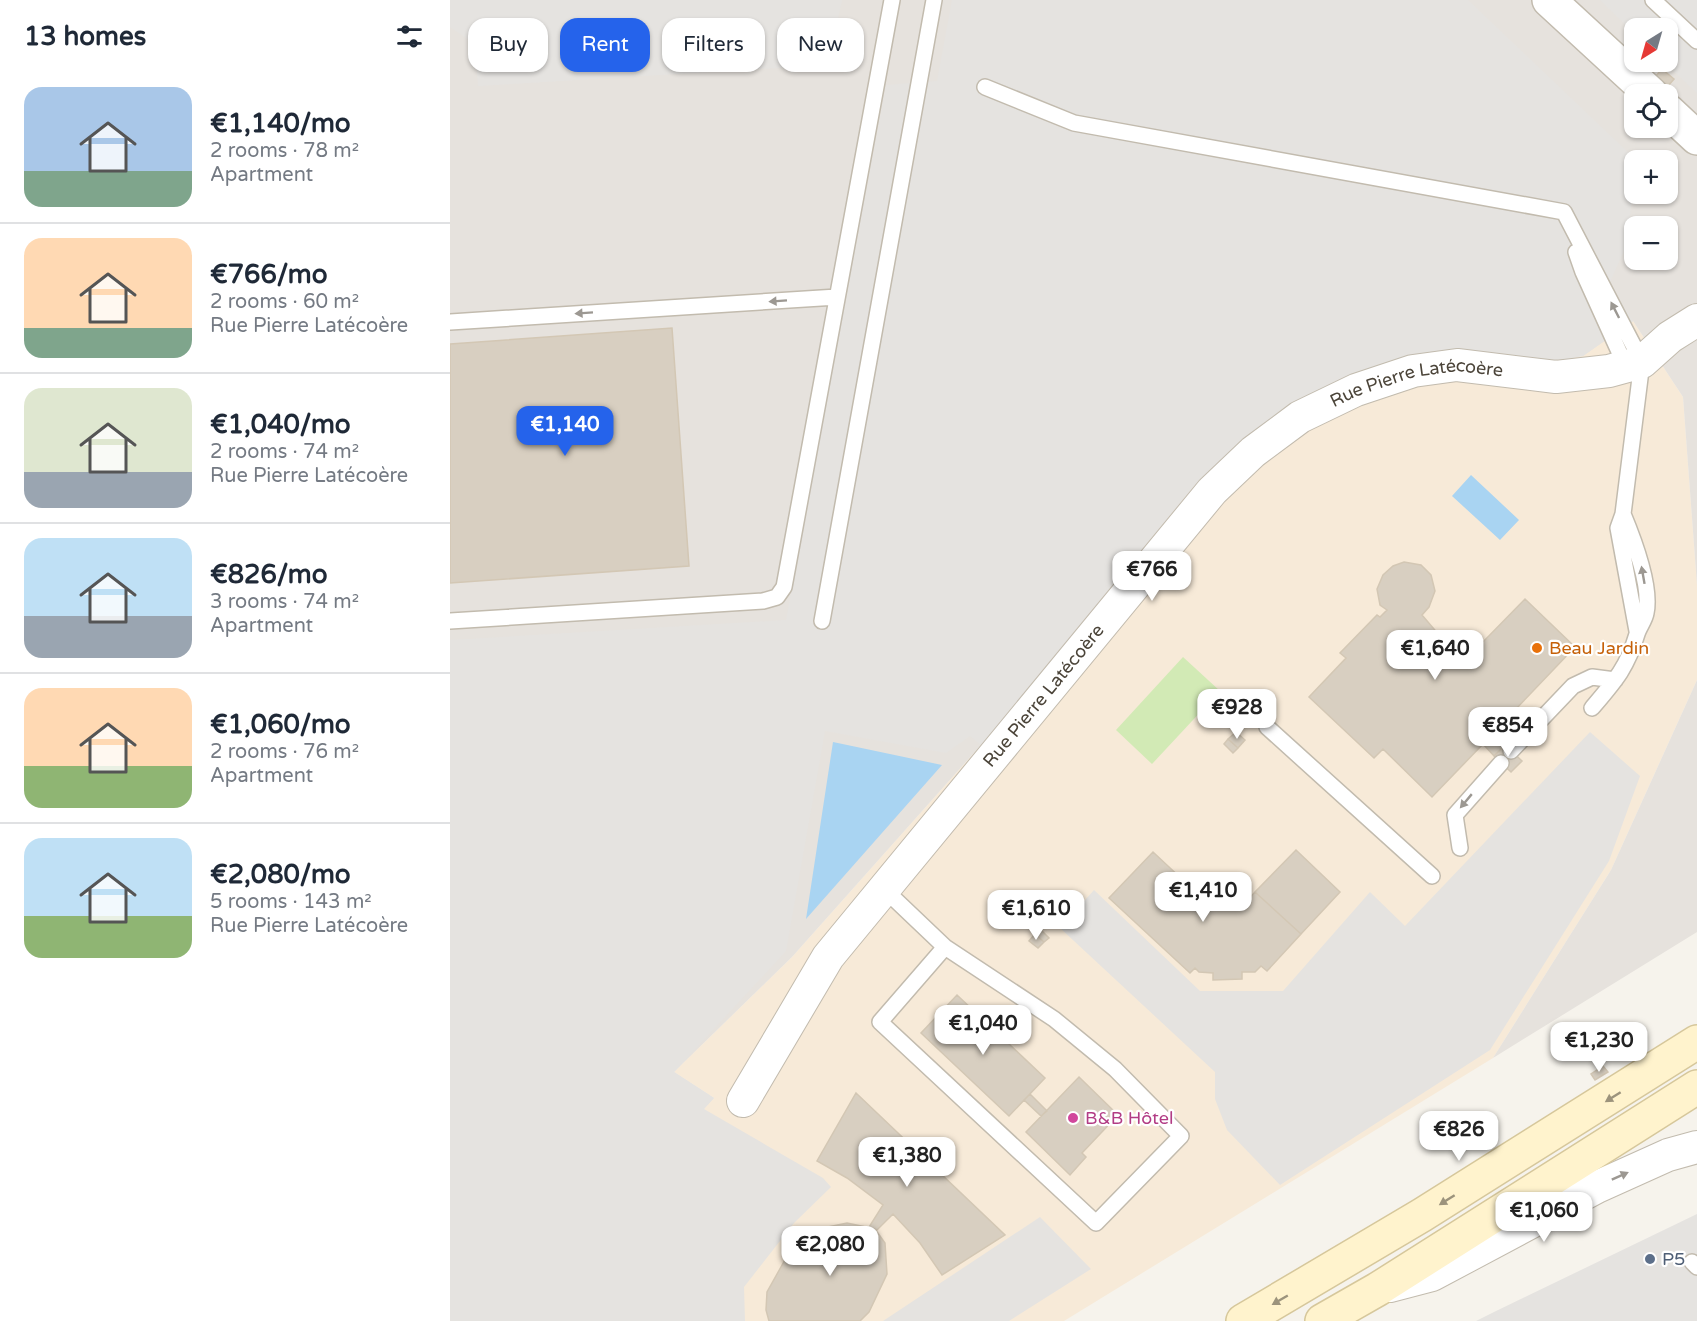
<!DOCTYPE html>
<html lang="en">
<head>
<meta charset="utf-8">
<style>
	:root { --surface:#fff; --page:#f2f2f3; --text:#1f2937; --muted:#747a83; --line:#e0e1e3; --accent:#2563eb }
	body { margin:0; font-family:"Varela Round",sans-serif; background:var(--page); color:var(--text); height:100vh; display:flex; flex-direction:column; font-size:22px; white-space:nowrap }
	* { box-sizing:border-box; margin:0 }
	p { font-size:20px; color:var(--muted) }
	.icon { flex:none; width:33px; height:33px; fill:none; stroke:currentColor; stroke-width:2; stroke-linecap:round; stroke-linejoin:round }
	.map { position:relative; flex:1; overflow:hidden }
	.drawer { display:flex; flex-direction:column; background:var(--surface); width:450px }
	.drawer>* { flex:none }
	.top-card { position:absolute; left:18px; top:18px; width:570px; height:54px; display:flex; gap:12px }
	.needle { width:39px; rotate:217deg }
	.controls { position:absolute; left:1174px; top:18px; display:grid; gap:12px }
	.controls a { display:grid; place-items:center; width:54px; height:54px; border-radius:12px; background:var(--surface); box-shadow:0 2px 4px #0004; font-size:30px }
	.price { position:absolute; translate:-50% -51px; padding:0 14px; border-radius:12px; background:#fff; color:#222; font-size:20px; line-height:39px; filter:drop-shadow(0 2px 3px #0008) }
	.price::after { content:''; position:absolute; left:50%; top:36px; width:18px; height:14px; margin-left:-9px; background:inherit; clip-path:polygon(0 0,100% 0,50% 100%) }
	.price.current { background:var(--accent); color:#fff }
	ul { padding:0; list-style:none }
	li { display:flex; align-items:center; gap:18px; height:150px; padding:0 24px }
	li+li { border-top:2px solid var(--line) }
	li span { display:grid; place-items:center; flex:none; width:168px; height:120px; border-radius:18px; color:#555 }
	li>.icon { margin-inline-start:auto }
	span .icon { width:72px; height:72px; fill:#fffc; stroke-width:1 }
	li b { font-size:26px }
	h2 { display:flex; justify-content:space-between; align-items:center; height:72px; padding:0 24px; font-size:26px }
	.tag { padding:0 21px; border-radius:18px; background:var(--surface); box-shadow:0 2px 4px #0004; font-size:21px; line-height:54px }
	.tag.current { background:var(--accent); color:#fff }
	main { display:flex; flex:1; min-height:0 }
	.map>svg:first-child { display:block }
</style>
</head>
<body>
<main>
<section class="drawer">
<h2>13 homes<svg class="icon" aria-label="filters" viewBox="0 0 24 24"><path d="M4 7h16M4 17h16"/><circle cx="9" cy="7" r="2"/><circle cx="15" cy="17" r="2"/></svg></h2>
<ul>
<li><span style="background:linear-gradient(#a9c7e8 70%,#7fa58c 0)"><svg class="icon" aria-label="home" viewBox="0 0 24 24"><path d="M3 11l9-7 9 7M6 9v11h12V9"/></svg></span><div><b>€1,140/mo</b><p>2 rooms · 78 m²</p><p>Apartment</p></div></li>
<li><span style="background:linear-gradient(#ffd9b3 75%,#7fa58c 0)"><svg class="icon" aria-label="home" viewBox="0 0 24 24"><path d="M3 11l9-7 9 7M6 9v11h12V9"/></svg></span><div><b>€766/mo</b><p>2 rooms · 60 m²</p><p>Rue Pierre Latécoère</p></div></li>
<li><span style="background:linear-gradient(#dfe7d0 70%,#9aa5b1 0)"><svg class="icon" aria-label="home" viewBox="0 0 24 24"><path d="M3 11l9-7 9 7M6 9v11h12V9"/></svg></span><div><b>€1,040/mo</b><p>2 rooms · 74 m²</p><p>Rue Pierre Latécoère</p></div></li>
<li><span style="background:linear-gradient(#bfe0f5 65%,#9aa5b1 0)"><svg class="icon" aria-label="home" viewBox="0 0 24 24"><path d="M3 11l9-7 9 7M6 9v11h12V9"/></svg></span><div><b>€826/mo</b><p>3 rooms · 74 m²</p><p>Apartment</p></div></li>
<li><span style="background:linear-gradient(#ffd9b3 65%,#8fb573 0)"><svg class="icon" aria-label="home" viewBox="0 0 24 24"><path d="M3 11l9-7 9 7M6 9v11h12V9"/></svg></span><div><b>€1,060/mo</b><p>2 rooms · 76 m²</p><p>Apartment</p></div></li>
<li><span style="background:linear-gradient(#bfe0f5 65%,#8fb573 0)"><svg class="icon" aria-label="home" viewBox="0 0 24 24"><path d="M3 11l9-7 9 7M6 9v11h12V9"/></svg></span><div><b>€2,080/mo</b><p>5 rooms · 143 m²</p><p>Rue Pierre Latécoère</p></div></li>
</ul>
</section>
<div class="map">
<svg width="1247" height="1321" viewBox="0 0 1247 1321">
	<rect width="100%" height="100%" fill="#f6f3ec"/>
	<path fill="#f7ead8" d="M1183,321l50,76 14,188v95l-86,190 -118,188 -429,263h-558l208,-223 -40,-26 118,-115 189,-212 214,-260 73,-62 345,-89z"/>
	<path fill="#e6e2dd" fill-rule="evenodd" d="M0,0h1247v585l-14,-188 -50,-76 -50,35 -107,-4 -208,71 -73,62 -214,260 -189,212 -118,115 40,26 -208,223h-56zM1185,28h33v34h-33zM1185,94h33v34h-33zM1185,160h33v34h-33zM1185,226h33v34h-33z
		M1247,680v252l-204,126 118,-188z"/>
	<path fill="#d2eab5" d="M733,657l37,34 -68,73 -36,-34z"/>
	<path fill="#e5e3e0" d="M0,0h392l-14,65 -350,21 -3,-42 -25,-17z
		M502,0h516l168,160 -9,84 -18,40 24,37 -50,35 -39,8 -68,-12 -208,71 -73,62 -214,260 -11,-9 -24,17 -121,-22 -39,220 -112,121 40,26 -10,11 119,69 8,9 -37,36 -50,64 1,34h-295v-681l336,-20 100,-535 51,-4z
		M1150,0h97v93l-33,-31h4v-34h-33v6z
		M1140,732l50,44 -31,85 -119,189 -210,135 -53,-55 -12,-31v-27l-155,-144 34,-38 106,101h83l87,-99 35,34z
		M1247,1214v107h-221l18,-9z
		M590,1217l51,52 -82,52h-126z"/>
	<path fill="#a9d4f2" d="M1021,475l48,45 -19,20 -48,-44z
		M383,742l109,23 -136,154z"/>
	<path fill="#d8cfc1" stroke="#d3c7b4" stroke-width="1.5" d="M1212,69l12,10 -6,7 -12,-10z
		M222,328l17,238 -239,17v-239z
		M954,562l17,3 10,10 4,16 -6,16 -7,8 29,34 16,-17 13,13 45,-46 50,48 -82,86 12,12 -11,11 -11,-12 -51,53 -49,-48 -9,9 -65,-61 37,-39 -6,-5 37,-38 3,2 7,-7 -7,-5 -3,-16 6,-14 10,-9z
		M786,732l9,8 -7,8 -10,-9z
		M778,739l10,9 -5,5 -9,-9z
		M1055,745l17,16 -11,11 -17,-16z
		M846,850l44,42 -39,42 -46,-42z
		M703,852l31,29 11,-4 10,10 1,8 -3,4 10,11 26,-1 16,-17 46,42 -34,37 -6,-5 -6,6h-13v7l-29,1v-7l-14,-1 -4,-4 -5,5 -81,-75z
		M590,929l9,9 -5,4 -9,-8z
		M585,934l9,8 -6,6 -9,-7z
		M507,995l88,83 -36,38 -88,-83z
		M1153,1066l5,6 -13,8 -4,-6z
		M629,1077l39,38 -36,38 4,4 -16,18 -44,-43z
		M406,1093l149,142 -63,40 -22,-32 -27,-29 -16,16 -8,-3 14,-22 -36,-27 -30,-17z
		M580,1094l17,17 -6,5 -17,-16z
		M397,1223l28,6 10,14 2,31 -18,38 -9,9h-91l-3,-11 1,-18 19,-34 26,-22 16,-9z"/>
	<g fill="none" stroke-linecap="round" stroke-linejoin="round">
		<g stroke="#c2bbae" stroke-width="18">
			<path id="service" d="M1203,0l44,41
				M535,87l89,36 490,89
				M1114,212l78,150 -19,152 -5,14 19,103
				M1126,252l7,20 43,95
				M0,322l387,-25
				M0,621l313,-20 14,-4 7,-10 108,-587
				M372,621l112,-621
				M1142,708c23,-27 35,-40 45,-74 2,-7 8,-14 9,-21 6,-27 -13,-75 -23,-99
				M817,727l165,149
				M1061,751l62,-65 19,-9 23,3
				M1010,848l-5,-33 46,-52
				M433,888l62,59 109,72 61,50 66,67 -85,87 -216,-201 65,-75
				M1242,1262l5,5"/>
		</g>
		<g stroke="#c2bbae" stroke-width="34">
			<g id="minor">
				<path id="s1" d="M293,1101l85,-144 384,-466 41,-39 47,-35 56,-27 57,-19 44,-6 99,12 53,-6 33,-9 28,-25 27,-17"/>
				<path d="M940,1286l42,-11 165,-88 71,-32 29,-8"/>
			</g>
		</g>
		<g stroke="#c2bbae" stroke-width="36">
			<path id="tertiary" d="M1099,0l102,94
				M1218,111l29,27"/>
		</g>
		<g stroke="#d6c79b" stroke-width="36">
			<path id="secondary" d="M793,1321l179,-106 275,-173
				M872,1321l56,-32 319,-202"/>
		</g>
		<use href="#service" stroke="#fff" stroke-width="15"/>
		<use href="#minor" stroke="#fff" stroke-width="32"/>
		<use href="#tertiary" stroke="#fff" stroke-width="33"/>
		<use href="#secondary" stroke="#fff3cd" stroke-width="33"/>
	</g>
	<defs><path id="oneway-solid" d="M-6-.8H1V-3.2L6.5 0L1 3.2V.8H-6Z" transform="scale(1.5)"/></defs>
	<g fill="#9c9892">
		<use href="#oneway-solid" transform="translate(328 301) rotate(176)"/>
		<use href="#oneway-solid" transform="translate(1165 310) rotate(-117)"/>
		<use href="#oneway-solid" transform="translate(134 313) rotate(176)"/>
		<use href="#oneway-solid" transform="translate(1193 575) rotate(-100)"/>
		<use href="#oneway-solid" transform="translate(1016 801) rotate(130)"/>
		<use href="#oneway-solid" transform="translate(1170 1176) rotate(-24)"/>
	</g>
	<g fill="#9c937c">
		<use href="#oneway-solid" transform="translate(1163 1097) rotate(148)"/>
		<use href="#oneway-solid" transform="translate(997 1200) rotate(148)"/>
		<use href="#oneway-solid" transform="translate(830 1300) rotate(150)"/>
	</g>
	<circle fill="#e8710a" stroke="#fff" stroke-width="2" cx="1087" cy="648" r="6"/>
	<circle fill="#d1479c" stroke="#fff" stroke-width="2" cx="623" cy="1118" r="6"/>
	<circle fill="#5c6f8a" stroke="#fff" stroke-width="2" cx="1200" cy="1259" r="6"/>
	<g text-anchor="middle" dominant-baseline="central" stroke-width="4.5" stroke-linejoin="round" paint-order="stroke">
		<g font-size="18" fill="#4b4439" stroke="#fff">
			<text stroke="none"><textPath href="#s1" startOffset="1010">Rue Pierre Latécoère</textPath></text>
			<text stroke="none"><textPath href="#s1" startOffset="506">Rue Pierre Latécoère</textPath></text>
		</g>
		<g font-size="18" fill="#c56008" stroke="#fff" text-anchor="start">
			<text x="1099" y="648">Beau Jardin</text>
		</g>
		<g font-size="18" fill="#b23c85" stroke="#fff" text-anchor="start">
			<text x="635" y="1118">B&amp;B Hôtel</text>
		</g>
		<g font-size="18" fill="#4e5e75" stroke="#fff" text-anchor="start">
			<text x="1212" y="1259">P5</text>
		</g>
	</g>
</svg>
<div class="controls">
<a><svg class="needle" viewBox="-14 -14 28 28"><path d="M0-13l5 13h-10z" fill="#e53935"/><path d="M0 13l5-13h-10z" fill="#747a83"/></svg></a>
<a><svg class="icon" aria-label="locate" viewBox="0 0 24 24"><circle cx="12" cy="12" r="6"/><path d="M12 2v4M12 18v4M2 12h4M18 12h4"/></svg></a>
<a>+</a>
<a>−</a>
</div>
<b class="price current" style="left:115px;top:457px">€1,140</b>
<b class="price" style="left:702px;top:602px">€766</b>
<b class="price" style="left:985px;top:681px">€1,640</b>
<b class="price" style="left:787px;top:740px">€928</b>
<b class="price" style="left:1058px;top:758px">€854</b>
<b class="price" style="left:753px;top:923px">€1,410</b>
<b class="price" style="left:586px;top:941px">€1,610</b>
<b class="price" style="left:533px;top:1056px">€1,040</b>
<b class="price" style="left:1149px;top:1073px">€1,230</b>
<b class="price" style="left:1009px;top:1162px">€826</b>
<b class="price" style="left:457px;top:1188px">€1,380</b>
<b class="price" style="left:1094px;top:1243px">€1,060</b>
<b class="price" style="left:380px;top:1277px">€2,080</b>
<div class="top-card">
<a class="tag">Buy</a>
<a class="tag current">Rent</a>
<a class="tag">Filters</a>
<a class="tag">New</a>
</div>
</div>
</main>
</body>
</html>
